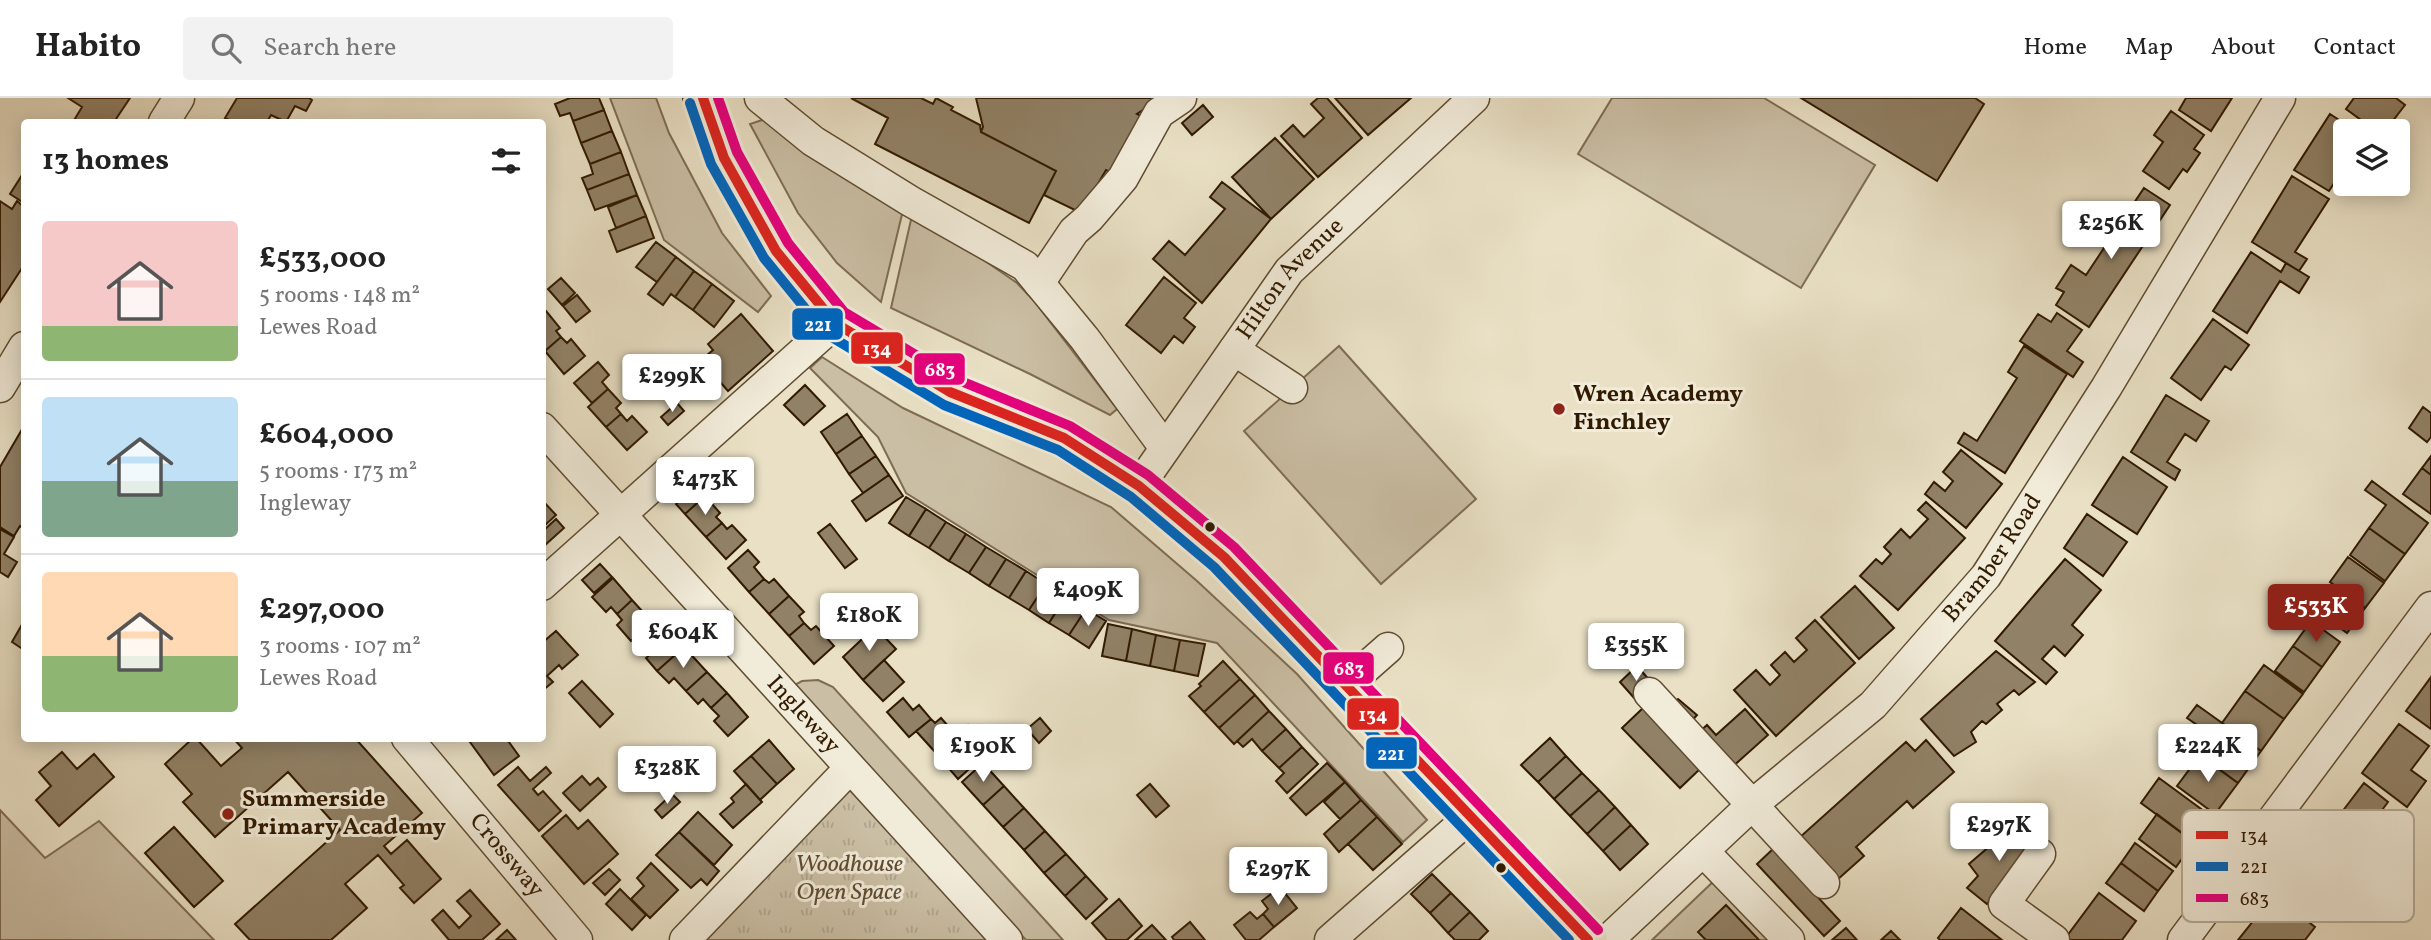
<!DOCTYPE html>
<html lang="en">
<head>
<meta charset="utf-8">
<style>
	:root { --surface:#fff; --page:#f2f2f2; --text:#222; --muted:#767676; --line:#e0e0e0; --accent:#8f2418 }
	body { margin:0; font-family:Vollkorn,serif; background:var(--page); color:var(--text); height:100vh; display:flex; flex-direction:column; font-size:26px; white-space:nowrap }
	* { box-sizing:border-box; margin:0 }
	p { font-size:23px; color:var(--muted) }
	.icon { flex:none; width:38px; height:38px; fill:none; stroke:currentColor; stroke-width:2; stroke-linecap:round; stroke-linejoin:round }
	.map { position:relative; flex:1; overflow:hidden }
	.drawer { position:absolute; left:21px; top:21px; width:525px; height:623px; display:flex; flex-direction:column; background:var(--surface); border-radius:7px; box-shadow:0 4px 18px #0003 }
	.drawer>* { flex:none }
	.controls { position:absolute; left:2333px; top:21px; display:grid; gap:14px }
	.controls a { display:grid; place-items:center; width:77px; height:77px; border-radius:7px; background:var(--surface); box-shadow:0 4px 18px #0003; font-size:35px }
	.price { position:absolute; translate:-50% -60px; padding:0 16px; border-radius:7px; background:#fff; color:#222; font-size:23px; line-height:46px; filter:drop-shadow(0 2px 4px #0008) }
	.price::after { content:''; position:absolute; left:50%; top:42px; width:21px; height:16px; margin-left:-10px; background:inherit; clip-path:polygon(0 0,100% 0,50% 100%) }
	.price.current { background:var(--accent); color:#fff }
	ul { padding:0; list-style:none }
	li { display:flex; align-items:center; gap:21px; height:175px; padding:0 21px }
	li+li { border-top:2px solid var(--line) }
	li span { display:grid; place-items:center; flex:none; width:196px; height:140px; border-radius:7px; color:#555 }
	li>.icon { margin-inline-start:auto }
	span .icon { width:84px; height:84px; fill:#fffc; stroke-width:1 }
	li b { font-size:30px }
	h2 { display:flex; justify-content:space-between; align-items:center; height:84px; padding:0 21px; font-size:30px }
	header { display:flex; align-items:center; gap:42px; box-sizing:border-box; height:98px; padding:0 35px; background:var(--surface); border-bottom:2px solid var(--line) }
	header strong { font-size:33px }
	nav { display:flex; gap:38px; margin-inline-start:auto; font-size:24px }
	.search { width:490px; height:63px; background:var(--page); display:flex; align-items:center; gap:18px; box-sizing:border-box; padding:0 24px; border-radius:7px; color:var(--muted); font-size:26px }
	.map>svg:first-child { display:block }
</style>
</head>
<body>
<header>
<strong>Habito</strong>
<div class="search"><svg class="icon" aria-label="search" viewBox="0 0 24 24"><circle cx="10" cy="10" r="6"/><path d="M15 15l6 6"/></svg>Search here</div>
<nav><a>Home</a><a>Map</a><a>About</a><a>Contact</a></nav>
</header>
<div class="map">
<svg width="2431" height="842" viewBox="0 0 2431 842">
	<defs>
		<pattern id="park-tufts" width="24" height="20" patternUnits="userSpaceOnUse" patternTransform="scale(1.75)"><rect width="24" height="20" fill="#cabea4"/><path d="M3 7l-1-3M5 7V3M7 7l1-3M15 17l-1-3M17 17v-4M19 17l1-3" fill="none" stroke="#aea38b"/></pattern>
	</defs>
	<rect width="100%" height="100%" fill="#e9e0c5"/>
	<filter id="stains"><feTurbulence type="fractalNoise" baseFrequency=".00286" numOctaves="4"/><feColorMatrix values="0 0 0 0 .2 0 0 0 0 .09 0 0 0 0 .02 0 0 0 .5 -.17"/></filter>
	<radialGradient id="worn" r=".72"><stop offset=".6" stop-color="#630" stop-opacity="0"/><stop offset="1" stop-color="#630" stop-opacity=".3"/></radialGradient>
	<path fill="#cabea4" stroke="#7e6c52" stroke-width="2" d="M610,0h46l13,35 53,100 49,63 -13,16 -94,-72z
		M1612,0h152l111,67 -74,123 -223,-134z
		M765,21l47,39 92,48 -23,96 -44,-39 -39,-50 -48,-89z
		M913,113l104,72 17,18 83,108 -7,6 -80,-41 -139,-66z
		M1339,248l137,153 -95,85 -137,-153z
		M822,259l81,51 208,99 86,74 100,93 130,146 -24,22 -186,-199 -108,-23 -203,-127 -28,-56 -68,-69z
		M818,582l15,7 230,253h-37l-235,-253 11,-6z
		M0,712l45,48 54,-37 115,119h-214z
		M1717,780l60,62h-125z"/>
	<path fill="url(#park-tufts)" stroke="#7e6c52" stroke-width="2" d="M849,691l141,151h-285z"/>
	<path fill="#918166" stroke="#311a00" stroke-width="2" d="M68,0h62l-16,24h-41l9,-15z
		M237,0h72l3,2 -6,11 -11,-5 -9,16 -15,-7 -4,7h-34l-8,-4z
		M570,0h29l5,12 -31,11 -3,-8 -10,3 -5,-12z
		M851,0h70l12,6 3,-6 17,9 -2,3 29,15 1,7 75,39 -27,52 -154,-79 13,-26z
		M976,0h186l-25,16 10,5 -30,57 -11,-6 -25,43 -37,-18 12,-24 -75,-39 2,-5z
		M1318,0h9l35,40 -44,39 -37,-41 12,-11 11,12 20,-19 -13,-14z
		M1335,0h76l-43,37z
		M1801,0h174l9,6 -47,77z
		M2186,0h46l-21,33 -32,-21z
		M2354,0h42l9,7 -20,26h-27l-3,-2 6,-9 -15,-11z
		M1203,7l10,12 -21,18 -10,-12z
		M604,12l8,21 -31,12 -8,-22z
		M2171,13l33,24 -10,14 6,4 -13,19 -4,-3 -14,20 -26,-18 20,-29 -9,-7z
		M2330,16l26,17h-11v35l-16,25 -35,-21z
		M612,33l9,21 -31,12 -9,-21z
		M1275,40l39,41 -43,40 -39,-42z
		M621,54l8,22 -42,16 -5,-12 11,-4 -3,-10z
		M24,74v31l-14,-9z
		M629,76l8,21 -42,15 -8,-20z
		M2292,78l37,23 -34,53 12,7 -8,12 -47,-29z
		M1222,84l49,37 -69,84 -49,-44 16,-18 16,14 40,-46 -15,-12z
		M2144,90l26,17 -81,122 -33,-22 8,-13 -8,-4 15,-23 15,10z
		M637,97l9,21 -30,12 -8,-21z
		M0,103l12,8 5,-8 7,6v58l-24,37z
		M646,118l8,22 -37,14 -8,-21z
		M656,144l20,15 -19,25 -21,-15z
		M2251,154l30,20 5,-9 23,14 -10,16 -19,-12 -33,52 -34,-22z
		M676,159l18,14 -19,26 -4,-3 -8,11 -15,-11z
		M694,173l18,13 -19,26 -18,-13z
		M1164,179l32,26 -12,15 11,9 -12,16 -9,-7 -13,17 -35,-28z
		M561,180l14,15 -13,12 -14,-16z
		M712,186l22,17 -20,26 -21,-17z
		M577,197l13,16 -14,11 -13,-16z
		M546,213l14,17 -4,3 5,6 -16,14 -3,-2v-35z
		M2057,215l25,17 -15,21 16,11 -10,15 -53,-36 18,-27 13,8z
		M741,216l32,37 -45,40 -27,-31 12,-10 -5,-6z
		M2213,221l36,26 -18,25 -6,-4 -24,34 -30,-22z
		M561,239l6,6 4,-4 14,17 -21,18 -19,-23z
		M2024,248l43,28 -62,99 -47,-30 6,-10 13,8 40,-63 -9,-6z
		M598,264l11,13 -7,7 6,7 -16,14 -18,-20z
		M805,287l20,21 -21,19 -20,-20z
		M608,291l13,14 -5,5 5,6 -15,13 -18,-20z
		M2166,297l43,26 -13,20 -11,-7 -18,28 13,8 -5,10 -44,-28z
		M677,305l7,8 -16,14 -7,-8z
		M2423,309l8,6v24l-4,5 -18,-14z
		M621,316l6,7 5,-5 15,16 -20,18 -21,-23z
		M847,316l15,22 -26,18 -15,-22z
		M24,328v103l-4,-3 -6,10 -14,-9v-60z
		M862,338l14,20 -27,18 -13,-20z
		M1961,352l41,34 -36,44 -41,-34 9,-12 11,9 8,-10 -10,-9z
		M876,358l13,19 -26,18 -14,-19z
		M2431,358v19l-9,-7z
		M2123,359l44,30 -30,47 -45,-29z
		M2422,370l9,7v39l-28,-20z
		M889,377l14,21 -37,25 -14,-20z
		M2372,383l56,42 -23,31 -36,-26 17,-23 -21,-15z
		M696,388l9,10 -20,18 -9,-10z
		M705,398l15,17 -4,4 6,6 -16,14 -21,-23z
		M906,399l20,12 -17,27 -20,-13z
		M542,402l14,15 -14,13z
		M1926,404l39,36 -67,72 -38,-34 16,-17 6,5 9,-10 -7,-7 17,-18 9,9 18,-19 -10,-9z
		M926,411l20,13 -17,26 -20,-12z
		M2087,416l40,28 -24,34 -39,-28z
		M556,421l8,9 -19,17 -3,-3v-10z
		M946,424l20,12 -17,27 -20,-13z
		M722,425l5,6 5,-4 14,15 -20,19 -20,-22z
		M830,426l27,35 -12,9 -27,-35z
		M2369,430l36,26 -20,27 -35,-26z
		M0,431l14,8 -10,17 13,8 -9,15 -8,-5z
		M966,436l20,13 -17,26 -20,-12z
		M986,449l20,12 -17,27 -20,-13z
		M748,452l11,12 -5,5 10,12 -15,13 -21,-24z
		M2348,459l36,26 -19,25 -35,-26z
		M1006,461l20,12 -17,27 -20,-12z
		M2065,461l36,31 -29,35 11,10 -18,21 -11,-10 -12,13 15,13 -11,12 -51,-43z
		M600,466l12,13 -18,16 -12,-13z
		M1026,473l20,13 -17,26 -20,-12z
		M613,480l19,22 -15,14 -6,-7 -5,5 -14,-15z
		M764,481l5,4 5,-4 15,17 -20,18 -20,-22z
		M1046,486l20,12 -17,27 -20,-13z
		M1855,488l39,42 -35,31 -38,-42z
		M2337,489l28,21 -18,25 -28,-21z
		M789,498l15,16 -5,4 5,7 -15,13 -20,-22z
		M1066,498l20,13 -17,26 -20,-12z
		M632,502l20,22 -21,19 -14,-16 5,-5 -5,-6z
		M1086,511l20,12 -17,27 -20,-13z
		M1815,522l40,43 -79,73 -42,-46 22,-20 14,15 10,-10 -9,-10 14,-13 9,10 13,-12 -11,-12z
		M24,523v29l-12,-8z
		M2311,523l29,21 -18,25 -29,-21z
		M662,525l22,24 -27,24 -11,-13 6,-5 -10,-10z
		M804,525l7,7 5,-4 18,20 -20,18 -25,-28z
		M1108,526l24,5 -6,32 -24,-5z
		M875,529l21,22 -33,31 -20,-23z
		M1132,531l24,6 -6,31 -24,-5z
		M556,533l22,24 -16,14 -3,-4 -12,11 6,6 -11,9v-48z
		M1156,537l24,5 -6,31 -24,-5z
		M1180,542l25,4 -7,32 -24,-5z
		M2293,548l29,21 -18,25 -29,-21z
		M684,549l23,25 -21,19 -12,-13 -5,5 -12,-12z
		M1996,553l39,31 -16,13 -5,-5 -17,14 5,6 -16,14 -4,-3 -11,11 5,10 -22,14 -33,-37z
		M884,562l20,22 -21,19 -20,-21z
		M1223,563l17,18 -36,33 -15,-16 12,-10 -2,-2z
		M2264,567l39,29 -19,25 -39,-28z
		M1637,568l15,17 -17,16 -15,-17z
		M707,574l20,21 -16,15 -8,-9 -5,5 -12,-13z
		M2431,579v52l-25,-18z
		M1240,581l15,16 -36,33 -15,-16z
		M582,583l31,33 -13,13 -31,-34z
		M2245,593l39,28 -23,32 -39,-28z
		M727,595l21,24 -20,19 -14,-15 5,-5 -8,-8z
		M1255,597l14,16 -35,33 -15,-16z
		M903,600l10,12 6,-5 12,14 -22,18 -22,-25z
		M1678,601l19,16 -7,8 -19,-17z
		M2197,607l64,46 -23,32 -51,-37 13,-19 -13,-9z
		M1643,610l58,60 -21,20 -58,-60z
		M1745,611l23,26 -38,34 -32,-36 9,-8 9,10z
		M1269,613l17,18 -24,22 -10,-12 -9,8 -6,-6z
		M941,620l15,17 -20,18 -20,-22 15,-12 4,4z
		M1040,620l11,13 -12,12 -12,-14z
		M2399,626l30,22 -18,24 15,11 -19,26 -45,-34z
		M968,627l22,25 -32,29 -22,-26z
		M1286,631l16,18 -23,21 -17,-17z
		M193,640h3l25,28 21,-18 -9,-10h122l67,75 -38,33 7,8 16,-14 34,39 -27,24 -14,-15 4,-3 -26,-30 -33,29 22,24 -36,32h-81l-15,-16 105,-94 -52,-58 -73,65 -32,-35 9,-8 -27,-30z
		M467,640h29l2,3 8,-3 13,18 -25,19z
		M1550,640l16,18 -28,26 -17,-17z
		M769,642l25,29 -17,15 -26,-28z
		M1926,642l28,32 -41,36 -6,-7 -51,46 8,9 -27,24 -38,-42 107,-96 9,9z
		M1302,649l16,17 -31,29 -11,-12 8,-8 -5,-5z
		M62,654l15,17 17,-15 20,23 -55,49 -23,-26 15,-14 -12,-14z
		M642,655l13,14 -14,13 -13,-15z
		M2200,657l38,28 -23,31 -38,-28z
		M751,658l26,28 -17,16 -26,-29z
		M1566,658l16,17 -28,26 -16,-17z
		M983,665l21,23 -21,19 -21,-23z
		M1327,665l18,19 -39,33 -16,-17z
		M518,669l12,14 16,-14 5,6 -18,16 5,6 5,-4 18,20 -22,20 -41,-46z
		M1582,675l17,17 -29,26 -16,-17z
		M582,678l8,9 8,-7 8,9 -26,24 -17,-18z
		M2159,680l53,39 -18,25 -53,-39z
		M1345,684l16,18 -21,19 -16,-17z
		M2364,685l24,19 -17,23 14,11 -24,30 -11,-9 5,-7 -26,-21z
		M746,686l16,18 -29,26 -13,-14 14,-12 -3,-4z
		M1150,686l19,22 -13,11 -19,-22z
		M1004,688l20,22 -21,19 -20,-22z
		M1599,692l16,17 -28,27 -17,-18z
		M672,696l8,8 -18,16 -7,-8z
		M1361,702l16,17 -38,35 -15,-18z
		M1615,709l16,18 -28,26 -16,-17z
		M1024,710l21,23 -21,19 -21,-23z
		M698,714l34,33 -18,20 -35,-33z
		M2157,716l37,28 -18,25 -37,-28z
		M566,717l12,14 10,-9 30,34 -34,30 -42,-48z
		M1377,719l25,27 -29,26 -25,-26z
		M1631,727l17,19 -28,26 -17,-19z
		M2013,728l22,18 -48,60 -20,-16 11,-12 -9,-12z
		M174,729l49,54 -29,26 -49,-54z
		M1045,733l21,23 -22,19 -20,-23z
		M679,734l40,39 -12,14 -6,-6 -10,9 -35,-33z
		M2135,745l38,28 -15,20 -37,-28z
		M1773,751l67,72 -16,15 -67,-72z
		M1066,756l20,22 -21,20 -21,-23z
		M651,765l27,27 -28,28 -19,-19 13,-13 -7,-8z
		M2121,765l37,28 -14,20 -38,-28z
		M609,771l11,11 -15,15 -12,-12z
		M1432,776l19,19 -21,20 -19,-19z
		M1086,778l21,23 -21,20 -21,-23z
		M1280,789l17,21 -23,19 -11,-13 5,-5 -6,-8z
		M620,791l26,26 -14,15 -26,-26z
		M470,792l30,34 -18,16h-33l-17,-20 11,-10 16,18 12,-12 -14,-15z
		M1451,795l19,19 -22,21 -18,-20z
		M2099,795l37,28 -14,19h-58z
		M2274,797l41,32 -10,13h-67z
		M1119,801l23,27 -15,14h-20l-15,-17z
		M1726,807l33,35h-53l-8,-8z
		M1961,810l41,32h-62l-2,-2z
		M1250,814l7,7 6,-5 11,13 -15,13h-13l-12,-15z
		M1470,814l18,19 -9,9h-24l-7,-7z
		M1190,824l15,18h-31l-2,-3z
		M1152,827l14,15h-31z
		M1846,830l11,12h-25z
		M507,832l9,10h-20z
		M1891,833l9,9h-19z"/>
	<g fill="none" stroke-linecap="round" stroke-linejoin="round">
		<g stroke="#5f4c31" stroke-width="33">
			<g id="minor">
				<path d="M760,0l53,43 97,60 115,65 60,73 80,109"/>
				<path d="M164,24l15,-24"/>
				<path d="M1039,185l35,-52 15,-13 34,-40 36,-65 22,-15"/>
				<path d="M1234,252l58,38"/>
				<path d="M0,289l24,-40"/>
				<path id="s1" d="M542,330l465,512"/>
				<path id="s2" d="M1139,388l150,-215 185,-173"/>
				<path d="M542,487l293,-262"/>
				<path d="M1346,587l42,-37"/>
				<path d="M1649,595l175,190"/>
				<path id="s3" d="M407,640l170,202"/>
				<path d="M1703,753l86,89"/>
				<path d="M2040,756l-36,50 50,36"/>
				<path d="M685,842l165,-172"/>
				<path d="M1330,842l141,-124"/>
				<path id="s4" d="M1608,842l144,-135 121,-100 113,-129 120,-188 174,-290"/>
				<path d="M2183,842l248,-333"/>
			</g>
		</g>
		<g stroke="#311a00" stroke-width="42">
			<path id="major" d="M703,0l21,60 52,93 59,72 115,69 114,46 75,48 85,71 364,383"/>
		</g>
		<use href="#minor" stroke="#f1ebd9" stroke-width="30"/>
		<use href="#major" stroke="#e9e0c5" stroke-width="38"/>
		<g stroke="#f1ebd9" stroke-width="16">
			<path id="bus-1" d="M703,0l21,60 52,93 59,72 115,69 114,46 75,48 85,71 364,383"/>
		</g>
		<g stroke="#f1ebd9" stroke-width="16">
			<path id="bus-2" d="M690,5l21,61 53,94 61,75 119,72 114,45 73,47 83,70 355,373"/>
		</g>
		<g stroke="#f1ebd9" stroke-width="16">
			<path id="bus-3" d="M718,0l19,54 51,91 56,69 112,67 114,47 78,49 86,72 364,383"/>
		</g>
		<use href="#bus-1" stroke="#dc241f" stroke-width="10"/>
		<use href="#bus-2" stroke="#0065bd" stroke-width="10"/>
		<use href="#bus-3" stroke="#e5007d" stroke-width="10"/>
	</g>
	<g fill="#8f2418" stroke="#f1ebd9" stroke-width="2.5">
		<circle cx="1559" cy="311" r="7"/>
		<circle cx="228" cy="716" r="7"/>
	</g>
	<g fill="#311a00" stroke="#f1ebd9" stroke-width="2.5">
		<circle cx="1210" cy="429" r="6"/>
		<circle cx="1501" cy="770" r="6"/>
	</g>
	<g text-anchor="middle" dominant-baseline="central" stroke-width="6" stroke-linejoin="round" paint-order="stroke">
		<g font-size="24" fill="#311a00" stroke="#f1ebd9">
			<text stroke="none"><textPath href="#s2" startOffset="257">Hilton Avenue</textPath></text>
			<text stroke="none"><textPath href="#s4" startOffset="544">Bramber Road</textPath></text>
			<text stroke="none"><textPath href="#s1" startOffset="388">Ingleway</textPath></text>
			<text stroke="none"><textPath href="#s3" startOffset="154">Crossway</textPath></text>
		</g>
		<g font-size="24" font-weight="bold" fill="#311a00" stroke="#f1ebd9" text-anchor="start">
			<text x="1573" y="297">Wren Academy<tspan x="1573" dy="28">Finchley</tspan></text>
			<text x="242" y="702">Summerside<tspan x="242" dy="28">Primary Academy</tspan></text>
		</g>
		<g font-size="24" font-style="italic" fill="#5f4b31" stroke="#f1ebd9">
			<text x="849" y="767">Woodhouse<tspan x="849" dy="28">Open Space</tspan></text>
		</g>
	</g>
	<rect x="2182" y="712" width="232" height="112" rx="10" fill="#f1ebd9" stroke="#b7ac98" stroke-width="2"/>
	<rect x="2196" y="733" width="32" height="8" fill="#dc241f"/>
	<rect x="2196" y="764" width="32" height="9" fill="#0065bd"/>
	<rect x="2196" y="796" width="32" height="8" fill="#e5007d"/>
	<g font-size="19" fill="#311a00">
		<text x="2240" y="744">134</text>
		<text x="2240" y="775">221</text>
		<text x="2240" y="807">683</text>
	</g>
	<g stroke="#f1ebd9" stroke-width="2.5">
		<rect x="791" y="209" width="53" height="34" rx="7" fill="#0065bd"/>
		<rect x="850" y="233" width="54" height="34" rx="7" fill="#dc241f"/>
		<rect x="913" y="254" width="53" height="34" rx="7" fill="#e5007d"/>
		<rect x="1322" y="553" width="53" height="34" rx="7" fill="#e5007d"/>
		<rect x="1346" y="599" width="54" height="34" rx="7" fill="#dc241f"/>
		<rect x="1365" y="638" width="53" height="34" rx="7" fill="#0065bd"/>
	</g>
	<g font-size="19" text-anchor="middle" font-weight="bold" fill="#fff">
		<text x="818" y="233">221</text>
		<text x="877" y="257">134</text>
		<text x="940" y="278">683</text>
		<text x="1349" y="577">683</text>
		<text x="1373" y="623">134</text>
		<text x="1391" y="662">221</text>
	</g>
	<rect width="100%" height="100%" filter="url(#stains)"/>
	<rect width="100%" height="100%" fill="url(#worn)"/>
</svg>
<div class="controls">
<a><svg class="icon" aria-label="layers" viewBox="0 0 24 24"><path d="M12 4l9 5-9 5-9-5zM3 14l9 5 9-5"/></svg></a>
</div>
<b class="price" style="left:2111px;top:163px">£256K</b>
<b class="price" style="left:672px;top:316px">£299K</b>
<b class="price" style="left:705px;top:419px">£473K</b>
<b class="price" style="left:1088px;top:530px">£409K</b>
<b class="price current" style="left:2316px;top:546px">£533K</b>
<b class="price" style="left:869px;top:555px">£180K</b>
<b class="price" style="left:683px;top:572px">£604K</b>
<b class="price" style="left:1636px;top:585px">£355K</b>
<b class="price" style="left:983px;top:686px">£190K</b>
<b class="price" style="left:2208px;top:686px">£224K</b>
<b class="price" style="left:667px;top:708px">£328K</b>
<b class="price" style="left:1999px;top:765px">£297K</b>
<b class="price" style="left:1278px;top:809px">£297K</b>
<section class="drawer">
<h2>13 homes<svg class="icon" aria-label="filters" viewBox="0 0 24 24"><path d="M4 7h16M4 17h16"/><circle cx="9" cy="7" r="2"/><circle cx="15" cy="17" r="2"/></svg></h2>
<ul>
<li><span style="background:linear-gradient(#f6c9c9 75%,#8fb573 0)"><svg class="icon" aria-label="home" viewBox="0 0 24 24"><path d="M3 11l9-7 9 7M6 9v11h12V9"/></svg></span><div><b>£533,000</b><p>5 rooms · 148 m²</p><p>Lewes Road</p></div></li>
<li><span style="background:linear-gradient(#bfe0f5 60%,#7fa58c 0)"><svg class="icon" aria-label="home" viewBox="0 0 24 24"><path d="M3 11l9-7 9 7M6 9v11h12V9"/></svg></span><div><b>£604,000</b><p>5 rooms · 173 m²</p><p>Ingleway</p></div></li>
<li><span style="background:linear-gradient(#ffd9b3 60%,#8fb573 0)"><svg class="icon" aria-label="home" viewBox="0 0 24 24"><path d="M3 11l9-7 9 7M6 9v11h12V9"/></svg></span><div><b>£297,000</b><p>3 rooms · 107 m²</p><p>Lewes Road</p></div></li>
</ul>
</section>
</div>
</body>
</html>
